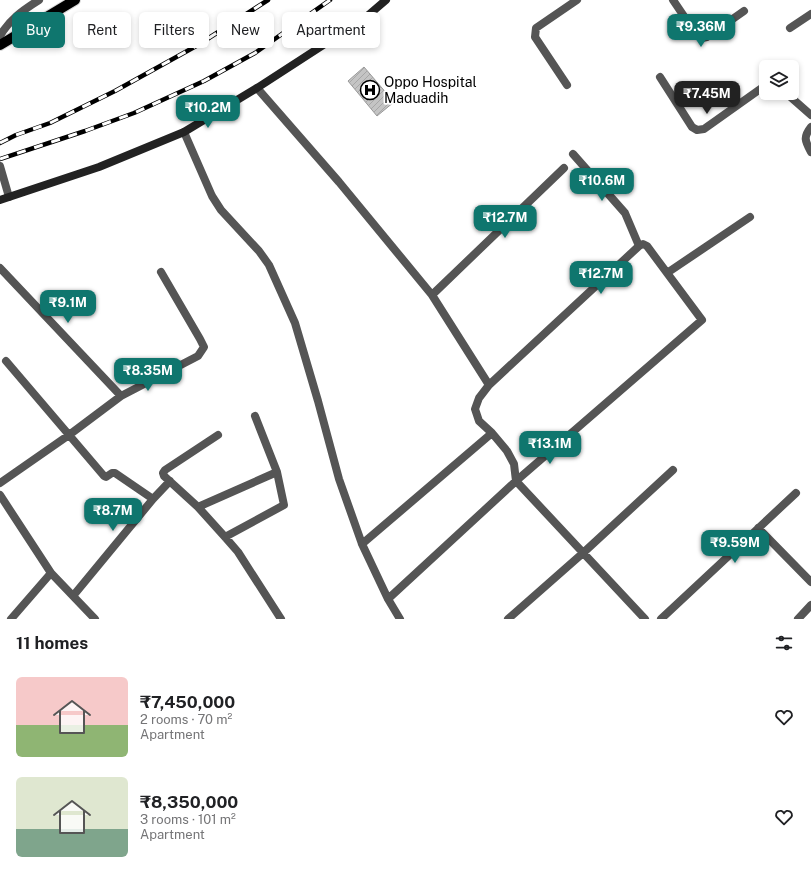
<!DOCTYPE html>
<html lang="en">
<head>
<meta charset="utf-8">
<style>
	:root { --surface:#fff; --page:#f2f2f2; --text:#202124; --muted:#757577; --accent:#0f766e }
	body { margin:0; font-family:"Public Sans",sans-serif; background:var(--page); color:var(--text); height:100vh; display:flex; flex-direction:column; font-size:15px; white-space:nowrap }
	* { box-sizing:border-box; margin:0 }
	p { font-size:13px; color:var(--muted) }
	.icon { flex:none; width:22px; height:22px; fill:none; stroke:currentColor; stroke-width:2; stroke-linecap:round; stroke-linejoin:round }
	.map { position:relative; height:619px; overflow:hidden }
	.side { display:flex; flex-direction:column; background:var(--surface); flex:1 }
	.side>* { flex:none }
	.banner { position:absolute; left:12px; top:12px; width:400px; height:36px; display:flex; gap:8px }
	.buttons { position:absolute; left:759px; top:60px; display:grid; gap:8px }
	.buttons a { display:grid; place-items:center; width:40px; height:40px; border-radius:6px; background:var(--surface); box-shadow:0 2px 6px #0003; font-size:20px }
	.price { position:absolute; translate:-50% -34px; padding:0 9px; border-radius:8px; background:var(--accent); color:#fff; font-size:13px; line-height:26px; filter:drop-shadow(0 1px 2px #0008) }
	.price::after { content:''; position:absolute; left:50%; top:24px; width:12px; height:9px; margin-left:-6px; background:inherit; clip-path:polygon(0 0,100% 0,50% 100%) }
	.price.active { background:#222; color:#fff }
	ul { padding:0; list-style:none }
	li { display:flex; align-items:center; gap:12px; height:100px; padding:0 16px }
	li span { display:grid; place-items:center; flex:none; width:112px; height:80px; border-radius:6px; color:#555 }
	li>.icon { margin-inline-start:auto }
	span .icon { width:48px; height:48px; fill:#fffc; stroke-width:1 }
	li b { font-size:17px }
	h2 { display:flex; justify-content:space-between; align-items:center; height:48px; padding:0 16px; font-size:17px }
	.chip { padding:0 14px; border-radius:6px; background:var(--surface); box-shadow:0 2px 6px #0003; font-size:14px; line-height:36px }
	.chip.active { background:var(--accent); color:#fff }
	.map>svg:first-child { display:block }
</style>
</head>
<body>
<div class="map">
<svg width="811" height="619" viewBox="0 0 811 619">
	<defs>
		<pattern id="building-hatch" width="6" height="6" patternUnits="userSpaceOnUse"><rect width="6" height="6" fill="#c4c4c4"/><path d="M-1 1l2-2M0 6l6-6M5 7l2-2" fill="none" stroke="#a7a7a7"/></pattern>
	</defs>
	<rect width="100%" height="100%" fill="#fff"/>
	<path fill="url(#building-hatch)" stroke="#999" d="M364,67l30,35 -17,14 -29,-35z"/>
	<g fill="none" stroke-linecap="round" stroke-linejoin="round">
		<g stroke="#dbdbdb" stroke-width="12">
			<path id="primary" d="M0,45l75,-45"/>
		</g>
		<path stroke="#555" stroke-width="8" d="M673,0l21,31 8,7 5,-1 37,-26
			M790,28l21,-14
			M0,36c9,-16 23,-26 39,-36
			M660,77l32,50 5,3 7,-1 62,-44
			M567,85l-32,-48 1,-9 41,-28
			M257,88l82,94 93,113 57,90 -10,13 -4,11 4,12 13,12 15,18 7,13 2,17 129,138
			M786,93l25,22
			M811,127c-8,10 -6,14 0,25
			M184,132l28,64 9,14 38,41 10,14 26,58 23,78 21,78 23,65 26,55 12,20
			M573,154l52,59 14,33
			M0,166l9,31
			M0,268l121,128
			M667,273l83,-56
			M432,295l132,-127
			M6,361l98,115 2,1 6,-4h3l38,26
			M218,435l-53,35 -2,3 1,3 34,31 27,30 13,15 43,67
			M0,483l69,-48 52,-39 77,-40 6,-9 -4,-8 -39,-67
			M0,495l51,78 44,46
			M198,507l79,-35
			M758,528l53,54
			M225,537l59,-32 -7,-33 -22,-56
			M362,544l130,-111
			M73,596l80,-97 17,-18
			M388,599l128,-118 186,-161 -55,-74 -4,-2 -4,2 -150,139
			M11,619l40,-46
			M508,619l75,-66 90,-83
			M661,619l135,-126
			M798,619l13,-14"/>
		<path stroke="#222" stroke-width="8" d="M0,200l99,-33 85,-35 73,-44 108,-70 21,-18"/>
		<use href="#primary" stroke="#000" stroke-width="10"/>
		<g stroke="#000" stroke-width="4.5">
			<path id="rail" d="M0,143l16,-8 34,-12 65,-32 83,-46 70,-45
				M0,159l85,-28 49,-18 70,-32 51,-28 75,-53"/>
		</g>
		<use href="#rail" stroke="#fff" stroke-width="3" stroke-dasharray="9" stroke-linecap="butt"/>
	</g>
	<defs>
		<g id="hospital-ring" transform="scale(1)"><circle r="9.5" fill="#fff" stroke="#000" stroke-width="1.5"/><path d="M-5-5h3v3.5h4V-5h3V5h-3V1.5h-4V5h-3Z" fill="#000"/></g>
	</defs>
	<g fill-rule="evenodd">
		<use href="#hospital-ring" x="370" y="90"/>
	</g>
	<g text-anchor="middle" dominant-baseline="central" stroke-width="3.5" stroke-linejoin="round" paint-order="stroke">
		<g font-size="14" fill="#000" stroke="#fff" text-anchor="start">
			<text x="384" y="82">Oppo Hospital<tspan x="384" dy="16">Maduadih</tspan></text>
		</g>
	</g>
</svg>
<div class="buttons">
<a><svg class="icon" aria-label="layers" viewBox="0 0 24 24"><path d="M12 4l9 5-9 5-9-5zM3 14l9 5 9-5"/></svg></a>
</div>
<b class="price" style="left:701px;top:48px">₹9.36M</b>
<b class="price active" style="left:707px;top:115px">₹7.45M</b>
<b class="price" style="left:208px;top:129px">₹10.2M</b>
<b class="price" style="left:602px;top:202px">₹10.6M</b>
<b class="price" style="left:505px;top:239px">₹12.7M</b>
<b class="price" style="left:601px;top:295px">₹12.7M</b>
<b class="price" style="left:68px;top:324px">₹9.1M</b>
<b class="price" style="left:148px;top:392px">₹8.35M</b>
<b class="price" style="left:550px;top:465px">₹13.1M</b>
<b class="price" style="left:113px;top:532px">₹8.7M</b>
<b class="price" style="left:735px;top:564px">₹9.59M</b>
<div class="banner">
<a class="chip active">Buy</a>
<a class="chip">Rent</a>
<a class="chip">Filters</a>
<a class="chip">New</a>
<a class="chip">Apartment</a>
</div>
</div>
<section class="side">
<h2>11 homes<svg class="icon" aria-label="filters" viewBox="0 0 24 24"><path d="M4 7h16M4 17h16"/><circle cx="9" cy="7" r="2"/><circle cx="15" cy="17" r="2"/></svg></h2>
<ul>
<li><span style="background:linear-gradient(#f6c9c9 60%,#8fb573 0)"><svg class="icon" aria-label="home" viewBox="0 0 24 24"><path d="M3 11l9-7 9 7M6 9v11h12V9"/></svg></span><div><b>₹7,450,000</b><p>2 rooms · 70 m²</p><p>Apartment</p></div><svg class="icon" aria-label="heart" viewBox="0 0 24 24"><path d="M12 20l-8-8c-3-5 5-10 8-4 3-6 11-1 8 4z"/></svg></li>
<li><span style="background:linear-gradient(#dfe7d0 65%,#7fa58c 0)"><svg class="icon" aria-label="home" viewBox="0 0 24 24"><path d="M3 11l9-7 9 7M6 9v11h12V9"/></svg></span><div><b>₹8,350,000</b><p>3 rooms · 101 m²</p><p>Apartment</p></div><svg class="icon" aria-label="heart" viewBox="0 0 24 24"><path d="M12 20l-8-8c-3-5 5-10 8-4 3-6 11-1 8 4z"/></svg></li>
</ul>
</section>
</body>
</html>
